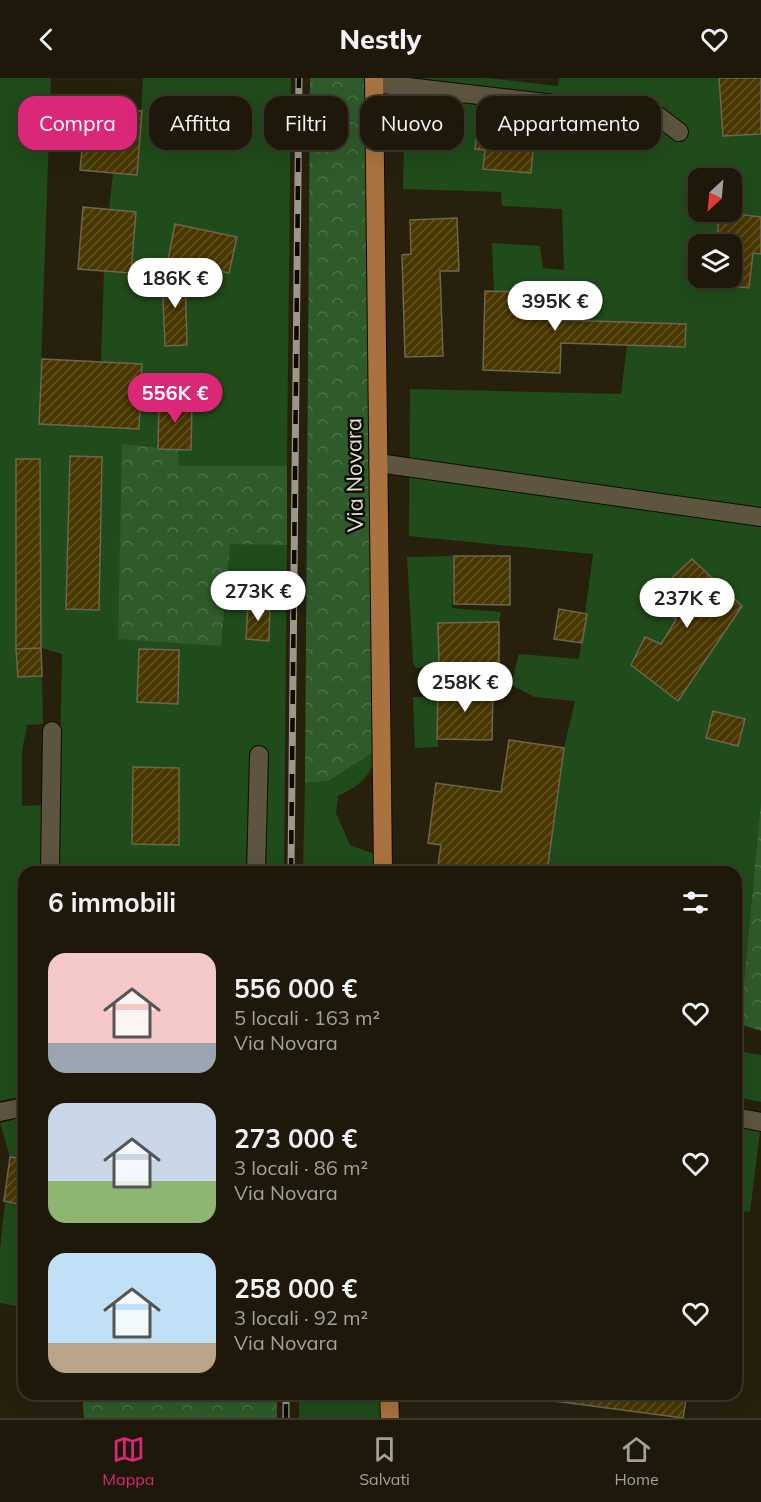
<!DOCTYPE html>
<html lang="it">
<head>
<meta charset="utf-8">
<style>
	:root { --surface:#1d180a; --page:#252113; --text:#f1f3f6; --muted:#a0a09c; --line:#3b372b; --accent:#db2777 }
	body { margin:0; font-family:Mulish,sans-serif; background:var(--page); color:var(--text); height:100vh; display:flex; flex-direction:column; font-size:22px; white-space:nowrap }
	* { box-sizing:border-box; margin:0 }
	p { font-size:20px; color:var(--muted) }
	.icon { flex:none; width:33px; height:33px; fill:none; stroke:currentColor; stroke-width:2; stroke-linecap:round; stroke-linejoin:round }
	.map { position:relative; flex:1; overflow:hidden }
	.drawer { position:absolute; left:18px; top:788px; width:724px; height:534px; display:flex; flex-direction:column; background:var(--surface); border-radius:18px; box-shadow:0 6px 24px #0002,0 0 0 2px var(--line) }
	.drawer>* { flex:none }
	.banner { position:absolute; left:18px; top:18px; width:726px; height:54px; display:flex; gap:12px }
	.needle { width:39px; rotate:206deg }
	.controls { position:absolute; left:688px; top:90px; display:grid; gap:12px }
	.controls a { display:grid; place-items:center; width:54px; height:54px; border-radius:12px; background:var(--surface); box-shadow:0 6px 24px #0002,0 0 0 2px var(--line); font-size:30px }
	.price { position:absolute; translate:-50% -51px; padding:0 14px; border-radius:21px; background:#fff; color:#222; font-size:20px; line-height:39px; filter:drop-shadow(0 2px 3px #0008) }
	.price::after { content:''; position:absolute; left:50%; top:36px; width:18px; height:14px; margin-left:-9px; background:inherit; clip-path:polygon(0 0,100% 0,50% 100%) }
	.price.current { background:var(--accent); color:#fff }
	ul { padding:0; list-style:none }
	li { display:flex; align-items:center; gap:18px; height:150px; padding:0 30px }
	li span { display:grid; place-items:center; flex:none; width:168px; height:120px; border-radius:18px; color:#555 }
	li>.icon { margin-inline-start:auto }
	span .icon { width:72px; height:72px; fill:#fffc; stroke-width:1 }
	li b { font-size:26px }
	h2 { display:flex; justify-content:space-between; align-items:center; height:72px; padding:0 30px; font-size:26px }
	.pill { padding:0 21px; border-radius:18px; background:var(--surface); box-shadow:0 6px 24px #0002,0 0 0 2px var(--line); font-size:21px; line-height:54px }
	.pill.current { background:var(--accent); color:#fff }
	header { display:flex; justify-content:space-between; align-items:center; height:78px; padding:0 30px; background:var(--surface); font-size:27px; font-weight:800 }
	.dock { display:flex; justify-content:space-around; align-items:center; height:84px; border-top:2px solid var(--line); background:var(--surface); font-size:16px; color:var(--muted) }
	.dock a { display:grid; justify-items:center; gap:3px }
	.dock .current { color:var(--accent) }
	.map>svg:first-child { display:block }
</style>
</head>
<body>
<header><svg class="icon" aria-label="back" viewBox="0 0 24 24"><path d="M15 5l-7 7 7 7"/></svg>Nestly<svg class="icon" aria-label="heart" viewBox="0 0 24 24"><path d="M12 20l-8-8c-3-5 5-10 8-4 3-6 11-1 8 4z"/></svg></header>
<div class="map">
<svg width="761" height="1340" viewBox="0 0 761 1340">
	<defs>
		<pattern id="forest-crowns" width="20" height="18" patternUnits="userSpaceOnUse" patternTransform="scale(1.5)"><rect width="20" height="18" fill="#2f5b2a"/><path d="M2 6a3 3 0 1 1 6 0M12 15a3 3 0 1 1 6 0" fill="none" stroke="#4d7248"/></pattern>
		<pattern id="building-hatch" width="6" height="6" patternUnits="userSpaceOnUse" patternTransform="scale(1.5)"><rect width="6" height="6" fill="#493700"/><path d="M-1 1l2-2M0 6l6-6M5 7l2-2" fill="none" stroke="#635424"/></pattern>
	</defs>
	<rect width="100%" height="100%" fill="#27200d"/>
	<path fill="#204b1b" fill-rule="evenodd" d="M0,0h51l-12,346 99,5 4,-65 -41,-2 3,-92 27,3 5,-61 -27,-3 4,-36 24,2 6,-97h148l-4,388h-108l-2,-16 -54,-5 -5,194 112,-96 57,2 -3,326h-226l4,-217 -21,-6 -25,1 26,27 1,48 -16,1 -5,26v55l20,-1v66l-18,1v224l-24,5z
		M410,0h77l71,8 1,-8h160l4,58 38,-2v666l-21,224 -4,-2v-150h-183l-5,-8 16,-116 11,-47 -40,-4 -24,-12 8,-31 60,5 14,-105 -184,-18 1,-147 211,5 6,-49 58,2 1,-22 -126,-5v-27l-66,-2 -2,-48 48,3 3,22 21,2 -2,-61 -60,-3 -1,-14 -98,-3 2,-95zM699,100h33v34h-33zM699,166h33v34h-33z
		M454,478l-2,52 49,4 -2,10 -60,1v42l-23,3 -3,-6 -6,-105z
		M438,618v51l-23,1 -2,-51z
		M377,672c-6,27 -15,34 -39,46l-2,17 14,32 27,10v16l-74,1 2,-89 24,-2z
		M737,973l24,4v47l-24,-5z
		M24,1039v190l-24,-4v-54l10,-92 -10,-34z
		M737,1048l23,5 -10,81 -13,-1z
		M299,1316h83v24h-83z"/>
	<path fill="url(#forest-crowns)" d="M310,0h56l11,672 -48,31 -24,2z
		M122,366l56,6 1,16h108v79l-57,-1 -9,102 -103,-7z
		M761,722v231l-21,-7z
		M82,1316h195v24h-193z"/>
	<path fill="url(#building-hatch)" stroke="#6d6550" stroke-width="1.5" d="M719,0h42v56l-38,2z
		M86,29l56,4 -5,64 -57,-5z
		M478,40l57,5 -4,50 -48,-4 2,-19 -10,-1z
		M83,129l53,5 -5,61 -53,-4z
		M720,134l41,5v37l-8,-1 -4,35 -38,-4 1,-6h20v-34h-16z
		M457,140l2,53h-19l3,85 -38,1 -3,-102 9,-1 -1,-34z
		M175,146l62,13 -8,36 -61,-13z
		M162,196h23l2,71 -22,1z
		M485,213l76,2 -1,27 126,4 -1,23 -124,-4 -1,30 -77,-3z
		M42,281l100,5 -3,65 -100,-5z
		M159,321l33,1 -1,50 -33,-1z
		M70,378l32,1 -3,153 -33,-1z
		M16,381h24l1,189 -25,1z
		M454,478h56v49l-56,-1z
		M692,481l50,47 -64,95 -47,-36 14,-28 16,7 15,-24 -21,-26z
		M248,525l22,1 -1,37 -23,-2z
		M559,531l28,5 -5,29 -28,-4z
		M499,544v42l-60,1 -1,-42z
		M41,570l1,28 -24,1 -2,-28z
		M139,571l40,1 -1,54 -41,-2z
		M438,608l55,1 -1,53 -55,-1z
		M713,633l32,8 -7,27 -32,-8z
		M509,662l55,8 -17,124h-110l4,-27 -13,-2 8,-60 65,9z
		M133,689l46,1v77l-47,-1z
		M10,1079l14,2v46l-20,-4z
		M736,1154h5l-3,44h-2z
		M533,1316h154l-4,24 -151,-20z"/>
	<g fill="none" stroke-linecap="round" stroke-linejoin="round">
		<g stroke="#100a00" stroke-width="20">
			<path id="minor" d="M374,5l284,33 21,16
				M378,385l383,54
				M50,794l2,-141
				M256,794l3,-117
				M0,1034l24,-5
				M736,1039l25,5"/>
		</g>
		<g stroke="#100a00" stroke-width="20">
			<path id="major" d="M374,0l9,794
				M389,1316l1,24"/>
		</g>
		<use href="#minor" stroke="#5d5540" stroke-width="18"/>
		<use href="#major" stroke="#aa723e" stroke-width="18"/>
		<g stroke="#9c9789" stroke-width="7">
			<path id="rail" d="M291,794l8,-794
				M286,1340v-24"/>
		</g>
		<use href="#rail" stroke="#0d0a04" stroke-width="4.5" stroke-dasharray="14" stroke-linecap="butt"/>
	</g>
	<g text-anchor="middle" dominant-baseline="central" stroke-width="5" stroke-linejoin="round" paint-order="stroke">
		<g font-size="22" fill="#e2ded2" stroke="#0d0a04">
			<text transform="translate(354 397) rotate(-91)">Via Novara</text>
		</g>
	</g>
</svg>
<div class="controls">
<a><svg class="needle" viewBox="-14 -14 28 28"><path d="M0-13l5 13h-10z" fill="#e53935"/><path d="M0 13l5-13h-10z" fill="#a0a09c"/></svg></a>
<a><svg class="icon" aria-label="layers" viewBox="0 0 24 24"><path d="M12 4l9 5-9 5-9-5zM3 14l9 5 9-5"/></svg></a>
</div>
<b class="price" style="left:175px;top:231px">186K €</b>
<b class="price" style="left:555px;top:254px">395K €</b>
<b class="price current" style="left:175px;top:346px">556K €</b>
<b class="price" style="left:258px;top:544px">273K €</b>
<b class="price" style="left:687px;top:551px">237K €</b>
<b class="price" style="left:465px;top:635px">258K €</b>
<div class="banner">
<a class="pill current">Compra</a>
<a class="pill">Affitta</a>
<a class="pill">Filtri</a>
<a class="pill">Nuovo</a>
<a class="pill">Appartamento</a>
</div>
<section class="drawer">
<h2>6 immobili<svg class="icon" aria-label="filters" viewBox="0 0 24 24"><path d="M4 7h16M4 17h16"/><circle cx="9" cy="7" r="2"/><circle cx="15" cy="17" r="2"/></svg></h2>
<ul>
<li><span style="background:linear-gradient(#f6c9c9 75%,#9aa5b1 0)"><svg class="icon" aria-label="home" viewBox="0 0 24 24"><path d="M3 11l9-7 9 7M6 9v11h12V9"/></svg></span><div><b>556 000 €</b><p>5 locali · 163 m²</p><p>Via Novara</p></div><svg class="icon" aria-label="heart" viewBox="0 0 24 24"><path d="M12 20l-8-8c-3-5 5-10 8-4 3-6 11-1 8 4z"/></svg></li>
<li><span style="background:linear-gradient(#c9d6e8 65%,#8fb573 0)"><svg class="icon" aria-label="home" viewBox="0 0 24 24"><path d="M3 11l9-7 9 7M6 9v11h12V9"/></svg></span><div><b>273 000 €</b><p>3 locali · 86 m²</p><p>Via Novara</p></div><svg class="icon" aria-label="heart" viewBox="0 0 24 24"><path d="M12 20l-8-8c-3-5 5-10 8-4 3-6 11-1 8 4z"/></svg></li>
<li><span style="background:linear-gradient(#bfe0f5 75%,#b9a48a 0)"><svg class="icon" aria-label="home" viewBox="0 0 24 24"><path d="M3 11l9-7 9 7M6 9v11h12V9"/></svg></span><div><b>258 000 €</b><p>3 locali · 92 m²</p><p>Via Novara</p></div><svg class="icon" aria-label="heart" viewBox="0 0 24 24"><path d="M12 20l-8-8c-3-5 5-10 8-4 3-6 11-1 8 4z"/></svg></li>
</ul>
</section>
</div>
<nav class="dock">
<a class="current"><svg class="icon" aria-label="map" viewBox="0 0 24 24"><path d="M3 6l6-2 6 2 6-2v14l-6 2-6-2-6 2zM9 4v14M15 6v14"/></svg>Mappa</a>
<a><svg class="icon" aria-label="saved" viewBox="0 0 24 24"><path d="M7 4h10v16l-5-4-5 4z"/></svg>Salvati</a>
<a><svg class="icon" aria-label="home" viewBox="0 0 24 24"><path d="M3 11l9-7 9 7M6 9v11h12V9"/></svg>Home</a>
</nav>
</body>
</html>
